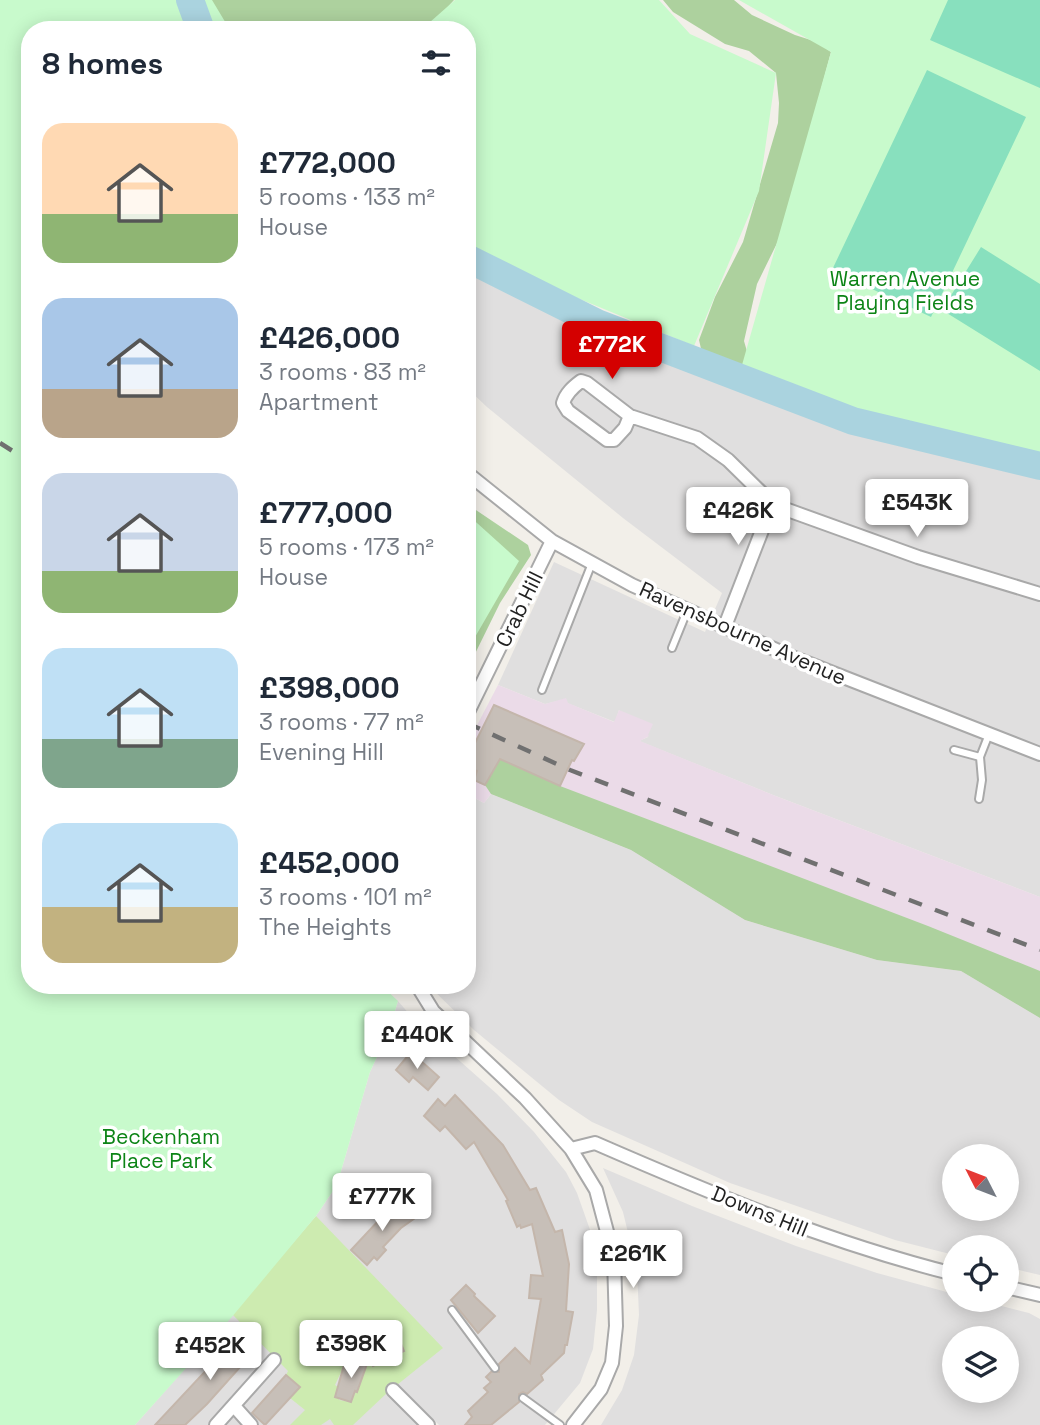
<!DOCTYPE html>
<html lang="en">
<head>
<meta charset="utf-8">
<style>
	:root { --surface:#fff; --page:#f6f6f7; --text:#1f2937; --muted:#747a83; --accent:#d40000 }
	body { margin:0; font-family:"Space Grotesk",sans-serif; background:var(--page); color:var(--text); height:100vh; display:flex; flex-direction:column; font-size:26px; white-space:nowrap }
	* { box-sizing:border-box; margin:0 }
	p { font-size:23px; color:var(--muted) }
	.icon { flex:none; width:38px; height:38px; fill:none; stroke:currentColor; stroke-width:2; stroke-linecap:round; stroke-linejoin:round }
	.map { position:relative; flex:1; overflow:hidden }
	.sheet { position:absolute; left:21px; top:21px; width:455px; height:973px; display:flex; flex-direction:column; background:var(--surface); border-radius:28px; box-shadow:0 4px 18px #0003 }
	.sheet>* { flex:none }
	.needle { width:46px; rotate:312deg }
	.tools { position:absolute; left:942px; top:1144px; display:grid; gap:14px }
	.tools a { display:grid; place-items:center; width:77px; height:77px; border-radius:50%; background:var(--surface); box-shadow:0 4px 18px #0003; font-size:35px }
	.price { position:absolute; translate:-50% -60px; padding:0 16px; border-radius:7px; background:#fff; color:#222; font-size:23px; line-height:46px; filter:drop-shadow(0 2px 4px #0008) }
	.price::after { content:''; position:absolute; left:50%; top:42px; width:21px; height:16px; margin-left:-10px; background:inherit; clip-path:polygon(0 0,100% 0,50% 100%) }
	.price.on { background:var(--accent); color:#fff }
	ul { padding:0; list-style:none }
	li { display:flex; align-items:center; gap:21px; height:175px; padding:0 21px }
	li span { display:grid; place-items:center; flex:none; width:196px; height:140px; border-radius:21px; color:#555 }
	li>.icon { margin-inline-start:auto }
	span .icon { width:84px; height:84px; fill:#fffc; stroke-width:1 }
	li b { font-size:30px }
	h2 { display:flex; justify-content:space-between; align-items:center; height:84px; padding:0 21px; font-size:30px }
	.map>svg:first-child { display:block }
</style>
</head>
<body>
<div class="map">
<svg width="1040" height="1425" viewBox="0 0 1040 1425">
	<rect width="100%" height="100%" fill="#f2efe9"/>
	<path fill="#e0dfdf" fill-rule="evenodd" d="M467,265l147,70 235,93 191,44v425l-267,-102 -134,-54 9,-4 -29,-27 -4,12 -48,-19 -1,-4 -21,5 -47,-19 56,-123 151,70 17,-39 -99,-75 -136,-111 -20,-19z
		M467,794l17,9 7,-9 140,56 114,70 132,40 84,11 79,47v257l-34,-8v-19h-52v7l-59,-15 -165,-57 -138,-61 -33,-22 -85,-70 -46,-45h39zM954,1157h52v52h-52z
		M398,1001l19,22 80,71 37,38 32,40 11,21 17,48 3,27v42l-4,39 -13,34 -35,42h-106l-40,-40 -12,9 31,31h-283l95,-107 86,-102 21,-31 33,-113 19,-41z
		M603,1168l89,38 104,40 81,27 77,21v6h24l51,13 11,6v106h-439l21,-35 12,-35 5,-40 -2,-45 -14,-58zM954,1339h52v52h-52z"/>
	<path fill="#ebdbe8" d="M498,685l47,19 21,-6 2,5 46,19 5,-12 34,14 -5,11 1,1 -9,5 133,54 267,102v121l-79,-47 -84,-11 -132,-40 -114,-70 -140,-56 -7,9 -17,-9v-32l8,-15 -3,-8 2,-8z"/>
	<path fill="#cdebb0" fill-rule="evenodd" d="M316,1216l127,132 -56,45 -34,32h-19l-4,-6 -9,6h-31l15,-15 -15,-12 9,-11 -13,-12 2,-4 -56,-57zM395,1333l9,18 -28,13 -7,-5 -4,-9 2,-4zM344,1366l4,1 12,16 -9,19 -12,-2 -1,-13 -3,-2z"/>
	<path fill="#add19e" d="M108,0h346l-27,30h-284z
		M663,0h71l18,15 43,20 22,7 14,10 -48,179 -26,53 -13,57 6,21 -10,10 -37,-15 -4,-17 16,-43 28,-55 35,-119 1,-20 -3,-30 -27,-22 -24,-7 -52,-32z
		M467,504l61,41 3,10 -31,48 -33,67z
		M500,759l60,27 368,140 112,45v47l-79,-47 -84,-11 -132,-40 -114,-70 -140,-56 -6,-9z"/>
	<path fill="#c8facc" d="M0,0h212l18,30h-200v955h351l17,16 -9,30 -19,41 -33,113 -21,31 -85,102 -96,107h-135z
		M455,0h204l31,34 86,39 -17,118 -65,155 -146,-60 -74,-25 3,-6 -10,-3v-222h-46z
		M739,0h301v465l-198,-49 -102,-44 91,-320z
		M467,514l52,47 -52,90z"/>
	<path fill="#88e0be" d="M948,0h92v88l-110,-48z
		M927,70l99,47 -95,200 -99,-47z
		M981,247l59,37v87l-98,-61z"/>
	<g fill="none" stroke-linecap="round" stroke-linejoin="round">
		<path stroke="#aad3df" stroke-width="28" d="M190,0l11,30
			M467,258l130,65 256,98 187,45"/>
	</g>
	<path fill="#c7bfb8" stroke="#c4b6ab" stroke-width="2" d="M494,705l90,39 -10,17 -2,-1 -12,26 -60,-27 -15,26 -11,-5 3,-9 -10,-5v-7z
		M411,1052l28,25 -11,13 -15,-13 -4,5 -13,-12z
		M455,1095l48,50 27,45 6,-2 19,44 7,-2 7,34 -3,47 7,1 -6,33h-2l-1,8 -23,22 2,5 -16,14 -4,-2 -4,2v8l-28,23h-26l7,-8 -4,-6 20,-19 -4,-4 7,-6 -5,-5 5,-5h8v-8l16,-16 15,15 11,-64 -12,-1 2,-23 12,1 -11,-52 -11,4 -1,-3 -3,2 -11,-26 2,-1 -34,-58 -8,7 -21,-23 -5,5 -16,-15 14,-17 7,7z
		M402,1201l13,17 -14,10 -18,19 3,3 -9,10 -3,-3 -7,8 -16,-15 29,-31z
		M466,1285l9,9 -1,2 21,20 -17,17 -27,-33z
		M243,1331l16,15 -52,58 -22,21h-30z
		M396,1332l8,19 -31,15 -8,-16 2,-4z
		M351,1359l16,5 -10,28 -2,-1 -4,11 -16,-5 9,-32 4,2z
		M286,1375l14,12 -35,38 -13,-12z"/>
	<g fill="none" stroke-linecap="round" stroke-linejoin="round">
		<g stroke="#a9a9a9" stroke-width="10">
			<path id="service" d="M467,285l4,2
				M672,648l15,-37
				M542,690l50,-127
				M954,750l26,7
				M979,799l3,-19 -2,-23 9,-23
				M452,1310l43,58
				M523,1398l37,27"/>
		</g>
		<g stroke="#a9a9a9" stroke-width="16">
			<path id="minor" d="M630,416l-5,12 -11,12h-7l-39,-29 -5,-8c3,-10 10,-16 18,-22l6,2 43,33 67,22 31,22 50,49
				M467,473l85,68 80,44 160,72 248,97
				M725,626l41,-106 12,-11h7l133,48 122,37
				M467,714l85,-173
				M417,985l16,26 92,87 46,51 25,41 18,68 2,68 -4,37 -11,26 -28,36
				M571,1149l24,-6c117,51 235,100 359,131
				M1006,1287l34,8
				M393,1390l35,35
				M234,1406l17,19
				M216,1425l58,-65"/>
		</g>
		<use href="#service" stroke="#fff" stroke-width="6"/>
		<use href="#minor" stroke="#fff" stroke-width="12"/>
		<path stroke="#707070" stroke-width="4.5" stroke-dasharray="14 14" stroke-linecap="butt" d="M0,443l30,19
			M467,723l103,47 470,180"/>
	</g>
	<g text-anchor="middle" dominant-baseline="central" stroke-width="7" stroke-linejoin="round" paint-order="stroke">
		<g font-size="21" fill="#0c8416" stroke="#fff">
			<text x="905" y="278">Warren Avenue<tspan x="905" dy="24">Playing Fields</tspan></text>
			<text x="161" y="1136">Beckenham<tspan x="161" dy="24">Place Park</tspan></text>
		</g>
		<g font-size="21" fill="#222" stroke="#fff">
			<text transform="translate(519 609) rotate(-64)">Crab Hill</text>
			<text transform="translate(743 633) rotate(24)">Ravensbourne Avenue</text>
			<text transform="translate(760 1211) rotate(22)">Downs Hill</text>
		</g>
	</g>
</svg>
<div class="tools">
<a><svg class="needle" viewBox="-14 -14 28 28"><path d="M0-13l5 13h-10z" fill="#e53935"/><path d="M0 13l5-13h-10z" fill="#747a83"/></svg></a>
<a><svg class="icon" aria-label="locate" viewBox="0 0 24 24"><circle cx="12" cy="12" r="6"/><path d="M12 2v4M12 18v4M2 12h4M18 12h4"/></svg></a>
<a><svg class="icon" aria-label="layers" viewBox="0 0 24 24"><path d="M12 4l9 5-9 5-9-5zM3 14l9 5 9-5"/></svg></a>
</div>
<b class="price on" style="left:612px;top:381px">£772K</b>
<b class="price" style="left:917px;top:539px">£543K</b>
<b class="price" style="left:738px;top:547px">£426K</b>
<b class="price" style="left:417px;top:1071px">£440K</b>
<b class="price" style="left:382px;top:1233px">£777K</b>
<b class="price" style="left:633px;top:1290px">£261K</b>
<b class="price" style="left:351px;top:1380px">£398K</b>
<b class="price" style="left:210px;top:1382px">£452K</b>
<section class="sheet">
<h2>8 homes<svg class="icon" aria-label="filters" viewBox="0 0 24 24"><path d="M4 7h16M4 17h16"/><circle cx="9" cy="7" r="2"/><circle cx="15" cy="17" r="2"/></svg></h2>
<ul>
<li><span style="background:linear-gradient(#ffd9b3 65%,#8fb573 0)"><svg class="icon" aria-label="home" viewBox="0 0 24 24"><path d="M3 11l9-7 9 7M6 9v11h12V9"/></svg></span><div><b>£772,000</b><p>5 rooms · 133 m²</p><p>House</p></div></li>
<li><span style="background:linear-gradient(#a9c7e8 65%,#b9a48a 0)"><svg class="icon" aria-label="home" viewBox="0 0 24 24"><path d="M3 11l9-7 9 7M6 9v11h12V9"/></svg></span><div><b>£426,000</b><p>3 rooms · 83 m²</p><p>Apartment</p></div></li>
<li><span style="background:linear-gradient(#c9d6e8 70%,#8fb573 0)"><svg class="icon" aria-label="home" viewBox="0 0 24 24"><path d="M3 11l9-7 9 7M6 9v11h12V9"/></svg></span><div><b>£777,000</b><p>5 rooms · 173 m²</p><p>House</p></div></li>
<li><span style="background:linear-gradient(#bfe0f5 65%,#7fa58c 0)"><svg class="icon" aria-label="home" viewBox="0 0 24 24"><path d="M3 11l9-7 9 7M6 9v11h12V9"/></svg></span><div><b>£398,000</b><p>3 rooms · 77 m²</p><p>Evening Hill</p></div></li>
<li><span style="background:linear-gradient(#bfe0f5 60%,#c2b280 0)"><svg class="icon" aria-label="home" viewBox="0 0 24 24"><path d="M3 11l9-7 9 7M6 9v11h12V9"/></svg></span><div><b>£452,000</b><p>3 rooms · 101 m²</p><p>The Heights</p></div></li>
</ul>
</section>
</div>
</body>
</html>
